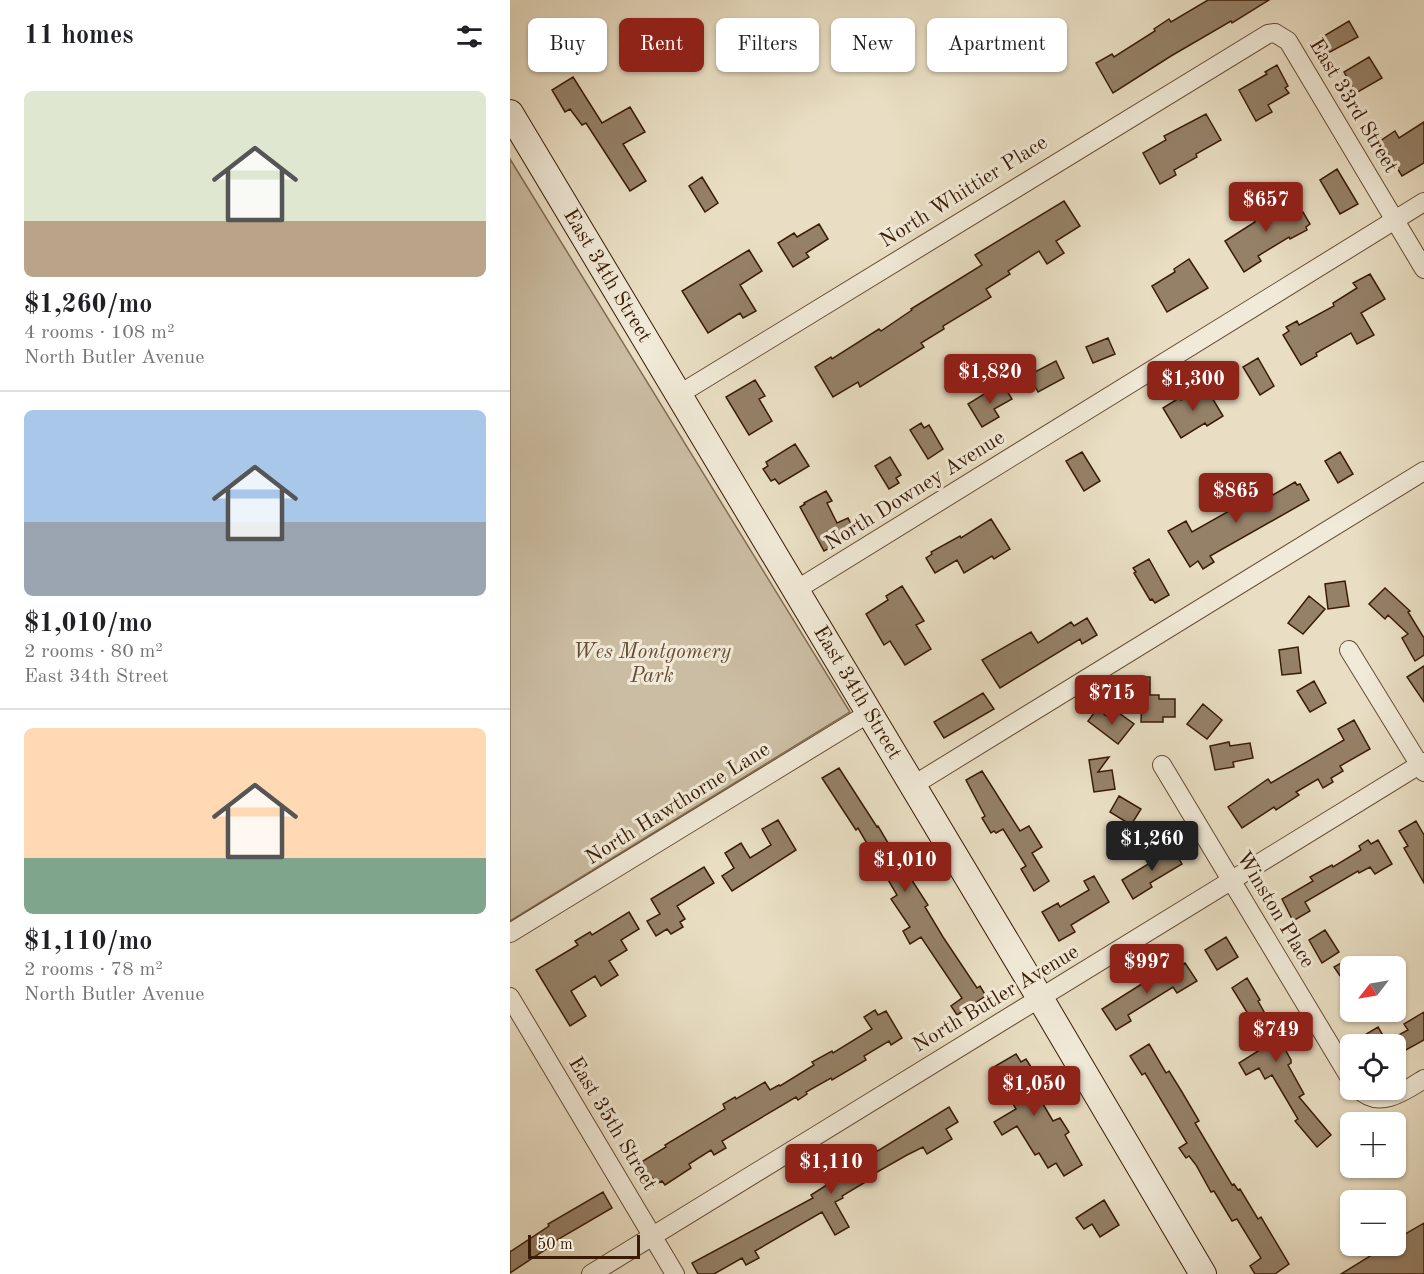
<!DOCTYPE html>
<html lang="en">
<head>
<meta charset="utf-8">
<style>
	:root { --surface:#fff; --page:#f2f2f2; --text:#202124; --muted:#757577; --line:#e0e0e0; --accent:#8f2418 }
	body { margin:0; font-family:"Old Standard TT",serif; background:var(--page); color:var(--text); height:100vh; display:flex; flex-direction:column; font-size:22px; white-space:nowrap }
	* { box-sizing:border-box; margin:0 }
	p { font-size:20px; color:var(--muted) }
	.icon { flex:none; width:33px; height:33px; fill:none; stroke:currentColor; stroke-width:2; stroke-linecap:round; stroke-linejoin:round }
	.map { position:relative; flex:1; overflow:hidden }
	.drawer { display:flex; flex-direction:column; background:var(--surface); width:510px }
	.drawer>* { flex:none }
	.top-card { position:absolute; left:18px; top:18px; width:570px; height:54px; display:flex; gap:12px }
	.needle { width:39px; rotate:239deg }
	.fabs { position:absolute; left:830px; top:956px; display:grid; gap:12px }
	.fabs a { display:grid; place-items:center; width:66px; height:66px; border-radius:9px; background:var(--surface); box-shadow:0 2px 4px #0004; font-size:30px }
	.scale { position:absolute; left:18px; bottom:15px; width:112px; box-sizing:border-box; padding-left:6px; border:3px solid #3a1c05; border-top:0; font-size:16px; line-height:21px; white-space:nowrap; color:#3a1c05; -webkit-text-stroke:4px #f1ead8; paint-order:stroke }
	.price { position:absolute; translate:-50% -51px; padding:0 14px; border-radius:6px; background:var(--accent); color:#fff; font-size:20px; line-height:39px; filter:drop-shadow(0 2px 3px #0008) }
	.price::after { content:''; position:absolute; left:50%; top:36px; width:18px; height:14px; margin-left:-9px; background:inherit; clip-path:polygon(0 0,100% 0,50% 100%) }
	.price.on { background:#222; color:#fff }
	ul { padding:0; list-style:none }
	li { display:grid; align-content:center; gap:12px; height:318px; padding:0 24px }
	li+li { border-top:2px solid var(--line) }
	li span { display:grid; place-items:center; height:186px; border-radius:9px; color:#555 }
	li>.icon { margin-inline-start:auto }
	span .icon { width:108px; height:108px; fill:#fffc; stroke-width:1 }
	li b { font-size:26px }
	h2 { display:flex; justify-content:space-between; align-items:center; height:72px; padding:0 24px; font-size:26px }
	.tag { padding:0 21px; border-radius:9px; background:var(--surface); box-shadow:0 2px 4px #0004; font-size:21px; line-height:54px }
	.tag.on { background:var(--accent); color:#fff }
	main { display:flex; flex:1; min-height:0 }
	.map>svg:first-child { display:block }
</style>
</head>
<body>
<main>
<section class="drawer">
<h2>11 homes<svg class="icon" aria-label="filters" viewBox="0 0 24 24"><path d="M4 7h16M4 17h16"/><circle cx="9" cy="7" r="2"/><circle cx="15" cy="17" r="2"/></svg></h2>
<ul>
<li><span style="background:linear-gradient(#dfe7d0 70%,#b9a48a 0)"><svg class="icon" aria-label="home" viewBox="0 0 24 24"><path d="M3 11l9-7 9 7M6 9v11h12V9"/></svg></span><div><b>$1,260/mo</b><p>4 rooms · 108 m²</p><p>North Butler Avenue</p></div></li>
<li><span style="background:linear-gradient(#a9c7e8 60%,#9aa5b1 0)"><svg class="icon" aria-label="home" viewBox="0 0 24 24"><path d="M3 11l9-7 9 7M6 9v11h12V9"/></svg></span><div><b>$1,010/mo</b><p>2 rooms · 80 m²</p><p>East 34th Street</p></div></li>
<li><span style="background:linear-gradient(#ffd9b3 70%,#7fa58c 0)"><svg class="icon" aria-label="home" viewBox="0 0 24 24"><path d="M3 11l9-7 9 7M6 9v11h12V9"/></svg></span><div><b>$1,110/mo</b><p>2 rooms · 78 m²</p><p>North Butler Avenue</p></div></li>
</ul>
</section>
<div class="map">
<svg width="914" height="1274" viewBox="0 0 914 1274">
	<rect width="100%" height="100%" fill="#e9dec3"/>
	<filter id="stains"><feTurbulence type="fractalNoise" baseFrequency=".00333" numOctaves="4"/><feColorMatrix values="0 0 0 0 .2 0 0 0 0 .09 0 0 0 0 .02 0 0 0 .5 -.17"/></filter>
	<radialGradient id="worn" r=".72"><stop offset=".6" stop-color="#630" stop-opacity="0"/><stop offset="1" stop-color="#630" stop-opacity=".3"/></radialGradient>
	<path fill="#cbbda3" stroke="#826c54" stroke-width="1.5" d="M0,159l340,553 -340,209z"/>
	<path fill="#958168" stroke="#3a1c05" stroke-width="1.5" d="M698,0h61l-37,23 -1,-2 -60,35 -58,37 -17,-30 16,-9 2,3 41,-26 -1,-2 15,-10 2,3z
		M53,19l24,37 -22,14 -9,-14 3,-2 -15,-23z
		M839,21l9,16 -30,16 -9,-14z
		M859,57l13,21 -26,15 -12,-21z
		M767,65l11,21 -3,2 4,5 -21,12 4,7 -16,9 -17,-31 28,-16 -2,-2z
		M63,77l29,46 28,-16 15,25 -22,12 23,37 -16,10 -44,-68 -4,2 -12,-16 -5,3 -13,-22z
		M696,114l15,26 -25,14 1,3 -23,13 2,5 -16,9 -17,-31 23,-13 -2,-4z
		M914,122v41l-22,13 -22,-35 15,-10 4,7z
		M827,169l21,35 -18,10 -20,-34z
		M192,177l16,26 -13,9 -16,-26z
		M772,197l3,5 3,-1 9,15 6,-4 7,12 -4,3 1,3 -17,9 -1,-2 -31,19 3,5 -17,11 -19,-31 30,-19 -3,-5z
		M554,201l16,25 -24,15 8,12 -17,11 -8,-13 -31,20 2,3 -24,15 5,8 -48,29 1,3 -23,14 3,4 -64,40 -2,-5 -25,15 -18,-30 16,-10 1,2 47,-30 2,2 31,-21 -1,-1 71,-44 -7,-10z
		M309,224l9,15 -22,14 3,4 -16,10 -15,-24 16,-10 3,4z
		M239,250l13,21 -22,14 16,26 -13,7 -3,-5 -32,20 -26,-42z
		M679,259l19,29 -41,24 -15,-26 23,-14 -1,-3z
		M860,274l15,25 -24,14 13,22 -17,9 -6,-11 -35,20 1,3 -16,9 -18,-30 6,-4 -3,-4 11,-6 2,4 35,-19 -1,-3 24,-15 -4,-5z
		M598,338l7,16 -22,9 -7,-16z
		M748,358l16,28 -14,9 -17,-28z
		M546,361l8,17 -26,14 -9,-17z
		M245,380l10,16 -6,3 13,22 -23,14 -23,-38z
		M492,383l10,16 -18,10 5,8 -17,10 -14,-23z
		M695,386l18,30 -16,10 -2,-3 -24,15 -18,-30 16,-10 2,2z
		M411,423l3,5 5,-3 14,24 -15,10 -18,-29z
		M285,444l14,22 -30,18 -4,-5 -4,2 -8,-12 5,-3 -2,-4z
		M572,452l18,29 -16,10 -18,-30z
		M830,452l13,22 -15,9 -13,-22z
		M380,457l11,18 -5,3 3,5 -10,6 -14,-23z
		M785,482l2,3 3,-1 9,16 -99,56 4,6 -11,7 -5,-8 -8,6 -22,-36 18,-10 6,11 60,-34 -2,-2 17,-10 6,9z
		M316,491l6,10 -5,2 10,20 11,-5 5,10 -3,2 3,6 -29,15 -24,-44 5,-3 -1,-1z
		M481,519l19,30 -16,10 -2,-3 -28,17 -7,-13 -22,13 -9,-15 6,-4 -1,-2 29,-16 1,2z
		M639,559l20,36 -14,8 -3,-4 -2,1 -16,-27 2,-1 -3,-4z
		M835,581l4,25 -21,3 -3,-25z
		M392,586l22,35 -8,4 15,24 -26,16 -15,-24 -6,4 -18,-31 22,-14 -2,-4z
		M875,588l25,23 -2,1 16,26v17l-9,6 -13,-23 6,-4 -20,-19 -3,4 -16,-15z
		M799,596l16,13 -22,25 -15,-11z
		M577,618l10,17 -15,9 -2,-5 -80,49 -18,-28 49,-28 7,11 33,-21 3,4z
		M788,647l3,26 -19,2 -3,-25z
		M914,666v36l-17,-25z
		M623,677h17v18h9v4h16v18h-12v5h-22l1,-27h-9z
		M804,681l12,22 -16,9 -13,-21z
		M473,693l11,16 -50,29 -10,-16z
		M693,704l19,16 -15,19 -20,-15z
		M587,709l16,12 6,-8 15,11 -16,20 -30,-23z
		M844,720l16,29 -30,17 3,5 -12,7 2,4 -10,6 -5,-9 -22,13 3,3 -23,15 -2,-3 -32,21 -14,-21 40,-28 3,4 73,-43 -6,-11z
		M719,742l1,4 20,-3 3,15 -20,4 1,5 -19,3 -5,-24z
		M599,757l-11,15 14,-2 3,19 -21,3 -5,-32z
		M329,768l38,59 1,-1 13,22 -2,1 13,20 2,-1 24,37 -3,2 18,30 34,51 3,-2 6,10 -29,19 -6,-9 11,-8 -41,-61 -11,7 -7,-13 7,-4 -19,-28 6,-4 -39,-67 -2,2 -34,-52z
		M472,771l38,60 9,-5 13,21 -10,6 17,28 -15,10 -13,-22 5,-3 -23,-37 -7,4 -2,-2 -3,2 -9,-15 3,-2 -19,-36z
		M609,796l22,13 -10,16 -21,-13z
		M268,820l18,30 -64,41 -10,-15 12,-8 -9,-15 16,-10 9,15 21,-13 -9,-16z
		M906,821l8,14v48l-20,-35 4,-2 -9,-15z
		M858,840l3,4 7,-4 14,24 -17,10 -5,-7 -11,6 -1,-2 -53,31 5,9 -17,10 -11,-22 31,-18 -3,-4 22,-12 1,2 28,-17 -2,-4z
		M660,844l12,20 -32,19 2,4 -19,12 -11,-19 33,-20 -3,-5z
		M194,867l10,16 -37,23 8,13 -5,3 3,5 -12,7 -4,-5 -11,7 -9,-15 13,-7 -9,-15z
		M584,876l15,26 -38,23 4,7 -16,9 -17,-29 16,-9 2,4 29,-17 -5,-9z
		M119,912l10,17 -18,11 6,10 -18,11 9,14 -17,11 -6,-10 -24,15 15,25 -16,10 -34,-56 42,-25 -3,-4 15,-9 2,3z
		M815,930l14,22 -17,11 -13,-23z
		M716,937l12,20 -21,13 -12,-20z
		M840,958v32l-16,-23z
		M675,963l12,18 -20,12 -4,-6 -45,28 3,6 -15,9 -14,-21 46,-29 3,4z
		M737,978l13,22 -2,1 33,59v3l-3,2 16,29 -5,3 32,38 -14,12 -22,-26 3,-2 -26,-44 -7,4 -6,-11 -13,7 -7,-12 24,-15 -17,-29 4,-2 -18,-29z
		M365,1010l3,5 8,-4 16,27 -11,7 -2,-4 -25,15 2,4 -34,20 -1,-2 -25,14 1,2 -9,6 -2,-3 -74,44 4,7 -12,7 -3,-5 -22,14 2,4 -26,17 -3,-4 -6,3 -6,-10 -5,3 -7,-13 28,-17 -1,-2 60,-36 -2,-5 12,-7 1,2 29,-17 5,8 9,-5 1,1 34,-21 -2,-3 20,-11 1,2 39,-24 -8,-12z
		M914,1012v28l-29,16v-19l13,-7 -4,-6z
		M868,1027l10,17h-21l-4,-8z
		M639,1044l17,29 3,-2 13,21 17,29 -4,2 37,62 2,-1 4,6 2,-1 18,30 3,-2 28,47 -14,10h-20l-5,-8 11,-8 -24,-39 -5,2 -18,-30 -3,1 -15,-27 -7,-9 -3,2 -7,-10 8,-5 -42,-70 -3,2 -12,-19z
		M506,1054l5,8 5,-3 10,16 -5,2 13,20 -4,2 13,22 7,-3 9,14 -4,3 17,30 -18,11 -8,-13 -8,5 -9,-15 -4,2 -18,-29 -15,9 -8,-13 22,-13 -24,-41z
		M439,1107l9,15 -12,7 6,10 -25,15 -4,-7 -16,8 -37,21 2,2 -30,18 1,2 -8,4 14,25 -14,8 -13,-23 -67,39 4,7 -13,7 -4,-7 -28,16h-16l-6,-11 121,-65 -2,-3 30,-19 -1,-2z
		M93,1192l9,16 -62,36 1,2 -41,27v-21l39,-26 -1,-2z
		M594,1200l15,25 -19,12 -8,-13 -8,5 -8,-11z
		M914,1223v51h-83l47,-29h7v-5z"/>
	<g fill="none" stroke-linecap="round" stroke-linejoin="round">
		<g stroke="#664c34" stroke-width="20">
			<path id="minor" d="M168,395l590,-361 7,-1 13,8 136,228
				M286,590l628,-388
				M839,650l75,122
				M652,765l188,313
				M402,786l512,-315
				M0,933l359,-220
				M0,997l165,277
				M849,1089c20,21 46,2 65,-10
				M81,1274l833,-512"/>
		</g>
		<g stroke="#3a1c05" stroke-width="28">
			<path id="secondary" d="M0,113l530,885 163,276"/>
		</g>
		<use href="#minor" stroke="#f1ead8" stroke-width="18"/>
		<use href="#secondary" stroke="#f1ead8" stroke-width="26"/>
	</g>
	<g text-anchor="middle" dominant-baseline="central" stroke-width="6" stroke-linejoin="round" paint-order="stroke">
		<g font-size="21" fill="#3a1c05" stroke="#f1ead8">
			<text transform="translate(843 106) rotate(59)">East 33rd Street</text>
			<text transform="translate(454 192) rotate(-32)">North Whittier Place</text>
			<text transform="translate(97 276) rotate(59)">East 34th Street</text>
			<text transform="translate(405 491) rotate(-32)">North Downey Avenue</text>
			<text transform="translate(347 693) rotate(59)">East 34th Street</text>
			<text transform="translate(168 804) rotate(-32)">North Hawthorne Lane</text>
			<text transform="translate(765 910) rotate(59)">Winston Place</text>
			<text transform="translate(486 999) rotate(-31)">North Butler Avenue</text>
			<text transform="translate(102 1124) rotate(59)">East 35th Street</text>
		</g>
		<g font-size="21" font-style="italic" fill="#664c34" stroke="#f1ead8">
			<text x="142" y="652">Wes Montgomery<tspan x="142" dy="24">Park</tspan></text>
		</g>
	</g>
	<rect width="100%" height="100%" filter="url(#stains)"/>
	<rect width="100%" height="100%" fill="url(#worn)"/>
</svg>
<div class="fabs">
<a><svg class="needle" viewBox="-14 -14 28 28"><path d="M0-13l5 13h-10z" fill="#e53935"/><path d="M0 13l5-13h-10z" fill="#757577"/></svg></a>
<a><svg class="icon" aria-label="locate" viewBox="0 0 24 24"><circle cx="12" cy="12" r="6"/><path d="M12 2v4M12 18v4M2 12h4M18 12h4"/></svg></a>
<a>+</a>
<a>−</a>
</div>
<div class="scale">50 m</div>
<b class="price" style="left:756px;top:233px">$657</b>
<b class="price" style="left:480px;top:405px">$1,820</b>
<b class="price" style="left:683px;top:412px">$1,300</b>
<b class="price" style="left:726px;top:524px">$865</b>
<b class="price" style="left:602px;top:726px">$715</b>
<b class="price on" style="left:642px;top:872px">$1,260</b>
<b class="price" style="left:395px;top:893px">$1,010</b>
<b class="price" style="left:637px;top:995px">$997</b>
<b class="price" style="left:766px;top:1063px">$749</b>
<b class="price" style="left:524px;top:1117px">$1,050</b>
<b class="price" style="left:321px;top:1195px">$1,110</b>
<div class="top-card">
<a class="tag">Buy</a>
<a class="tag on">Rent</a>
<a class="tag">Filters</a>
<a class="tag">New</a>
<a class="tag">Apartment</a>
</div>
</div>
</main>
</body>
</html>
